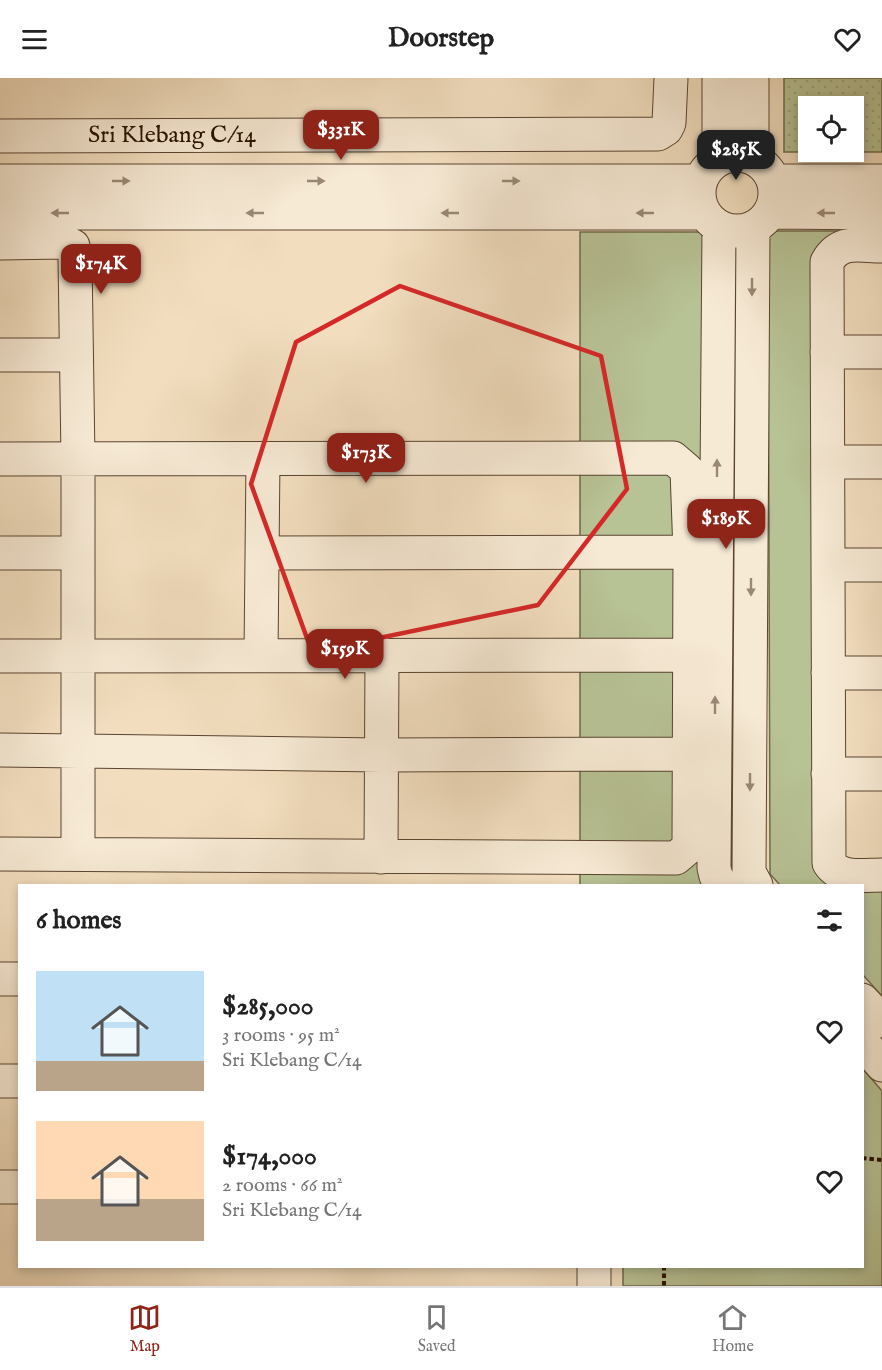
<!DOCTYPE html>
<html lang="en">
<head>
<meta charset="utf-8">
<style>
	:root { --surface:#fff; --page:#f6f6f6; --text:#222; --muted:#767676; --line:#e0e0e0; --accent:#8f2418 }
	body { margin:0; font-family:"IM FELL English",serif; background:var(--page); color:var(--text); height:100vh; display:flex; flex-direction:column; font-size:22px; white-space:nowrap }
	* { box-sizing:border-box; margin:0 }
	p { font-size:20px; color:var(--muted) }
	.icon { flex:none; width:33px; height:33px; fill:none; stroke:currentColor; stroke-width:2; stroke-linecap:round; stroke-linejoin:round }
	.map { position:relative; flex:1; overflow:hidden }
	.sheet { position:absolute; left:18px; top:806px; width:846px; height:384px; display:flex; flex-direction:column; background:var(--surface); border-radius:0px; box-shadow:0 3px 9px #0003 }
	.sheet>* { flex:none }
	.buttons { position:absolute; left:798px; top:18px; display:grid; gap:12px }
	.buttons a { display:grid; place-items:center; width:66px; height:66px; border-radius:0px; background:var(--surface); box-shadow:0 3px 9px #0003; font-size:30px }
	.price { position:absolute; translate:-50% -51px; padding:0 14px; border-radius:12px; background:var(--accent); color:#fff; font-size:20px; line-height:39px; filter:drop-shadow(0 2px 3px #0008) }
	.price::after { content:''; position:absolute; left:50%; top:36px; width:18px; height:14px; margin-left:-9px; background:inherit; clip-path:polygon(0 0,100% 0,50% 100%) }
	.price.selected { background:#222; color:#fff }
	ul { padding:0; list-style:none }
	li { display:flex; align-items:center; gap:18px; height:150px; padding:0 18px }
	li span { display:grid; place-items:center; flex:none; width:168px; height:120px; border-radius:0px; color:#555 }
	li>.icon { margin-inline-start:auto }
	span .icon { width:72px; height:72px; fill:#fffc; stroke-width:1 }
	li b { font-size:26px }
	h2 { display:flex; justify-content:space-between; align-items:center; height:72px; padding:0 18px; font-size:26px }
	header { display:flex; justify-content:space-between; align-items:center; height:78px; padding:0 18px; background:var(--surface); font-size:27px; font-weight:700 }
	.tab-bar { display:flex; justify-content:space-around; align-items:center; height:84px; border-top:2px solid var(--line); background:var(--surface); font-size:16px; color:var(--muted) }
	.tab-bar a { display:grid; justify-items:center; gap:3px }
	.tab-bar .selected { color:var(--accent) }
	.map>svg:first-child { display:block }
</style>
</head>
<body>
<header><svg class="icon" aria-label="menu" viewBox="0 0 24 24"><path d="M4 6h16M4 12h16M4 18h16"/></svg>Doorstep<svg class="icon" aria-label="heart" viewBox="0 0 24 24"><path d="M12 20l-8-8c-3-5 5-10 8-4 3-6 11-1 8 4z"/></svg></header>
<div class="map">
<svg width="882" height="1208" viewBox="0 0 882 1208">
	<defs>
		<pattern id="grass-dots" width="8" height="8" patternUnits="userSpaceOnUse" patternTransform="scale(1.5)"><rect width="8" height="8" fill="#b7c295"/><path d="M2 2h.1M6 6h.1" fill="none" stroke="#9da67f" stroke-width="1.8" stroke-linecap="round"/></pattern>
	</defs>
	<rect width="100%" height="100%" fill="#f2debf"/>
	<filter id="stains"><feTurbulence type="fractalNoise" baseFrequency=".00333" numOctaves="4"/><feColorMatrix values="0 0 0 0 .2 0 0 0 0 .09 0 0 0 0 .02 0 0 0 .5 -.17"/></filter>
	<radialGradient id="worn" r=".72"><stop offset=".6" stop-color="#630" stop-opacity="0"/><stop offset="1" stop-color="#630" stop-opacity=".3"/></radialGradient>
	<path fill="url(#grass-dots)" stroke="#6f6a4a" stroke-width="1.5" fill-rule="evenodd" d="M784,0h98v74h-98zM808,28h46v46h-46z"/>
	<path fill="#b7c295" stroke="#6f6a4a" stroke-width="1.5" d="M768,153h72l-24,31 13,609 53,4v121l-19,-21 -1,-90h-82l-10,-11z
		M580,154h131l-5,653h-126z
		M863,991l19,22v195h-259v-20h239z"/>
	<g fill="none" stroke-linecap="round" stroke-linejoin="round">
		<g stroke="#5a4430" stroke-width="35">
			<path id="minor" d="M719,0v81
				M0,58l658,-2 8,-5 3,-6 2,-45
				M699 115a38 38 0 1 1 76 0a38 38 0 1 1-76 0Z
				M752,80v-80
				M0,103h701
				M774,103h108
				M771,134l111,1
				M0,135h704
				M719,149l-5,641 2,8 5,9
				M753,151l-4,643 7,13
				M0,165l65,-1 8,4 2,12 3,201v395
				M882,168c-24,0 -42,-7 -55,16l2,601c11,17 35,12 53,12
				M827,274h55
				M0,277h76
				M0,381l673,-1 14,12 3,82 -1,295 -13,11 -676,-4
				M828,384h54
				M0,475h78
				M263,475l427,-1
				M828,487h54
				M261,577l2,-196
				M0,578l690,-1
				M828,595h54
				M0,672l381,5 309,-1
				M828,696h54
				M381,779l1,-203
				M0,901h20
				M862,922l20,21
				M862,964l20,23
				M0,1003h20
				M0,1109h20
				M594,1208v-20"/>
		</g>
		<path stroke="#271100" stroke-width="4" stroke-dasharray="4.5 3" stroke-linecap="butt" d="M862,1080l20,2
			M664,1188v20"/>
		<use href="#minor" stroke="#f7ead5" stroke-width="33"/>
	</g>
	<defs><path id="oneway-solid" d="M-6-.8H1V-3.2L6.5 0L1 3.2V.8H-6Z" transform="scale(1.5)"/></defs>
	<g fill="#998875">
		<use href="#oneway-solid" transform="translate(121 103)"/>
		<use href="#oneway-solid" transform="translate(316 103)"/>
		<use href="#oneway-solid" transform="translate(511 103)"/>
		<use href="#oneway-solid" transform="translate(60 135) rotate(-180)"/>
		<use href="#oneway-solid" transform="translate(255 135) rotate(-180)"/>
		<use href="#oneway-solid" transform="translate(450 135) rotate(-180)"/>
		<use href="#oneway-solid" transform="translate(645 135) rotate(-180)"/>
		<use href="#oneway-solid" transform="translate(826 135) rotate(-180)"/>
		<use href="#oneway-solid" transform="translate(752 209) rotate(90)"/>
		<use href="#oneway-solid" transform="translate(717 390) rotate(-90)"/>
		<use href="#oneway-solid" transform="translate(751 509) rotate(90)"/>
		<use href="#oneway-solid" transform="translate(715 627) rotate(-90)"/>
		<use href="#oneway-solid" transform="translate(750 704) rotate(90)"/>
	</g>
	<path fill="none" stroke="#d62828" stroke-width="4.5" stroke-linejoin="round" d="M400,208l201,70 26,133 -89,116 -226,47 -61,-168 45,-142z"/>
	<g text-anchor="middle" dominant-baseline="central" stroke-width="6" stroke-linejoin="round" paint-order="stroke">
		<g font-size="24" fill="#271100" stroke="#f7ead5">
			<text x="172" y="57">Sri Klebang C/14</text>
		</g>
	</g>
	<rect width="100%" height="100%" filter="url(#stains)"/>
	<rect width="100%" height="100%" fill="url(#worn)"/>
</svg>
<div class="buttons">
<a><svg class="icon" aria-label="locate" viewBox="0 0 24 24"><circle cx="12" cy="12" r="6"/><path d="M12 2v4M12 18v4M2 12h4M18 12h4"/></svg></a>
</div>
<b class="price" style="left:341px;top:83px">$331K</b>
<b class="price selected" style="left:736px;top:103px">$285K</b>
<b class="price" style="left:101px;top:217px">$174K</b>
<b class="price" style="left:366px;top:406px">$173K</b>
<b class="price" style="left:726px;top:472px">$189K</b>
<b class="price" style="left:345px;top:602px">$159K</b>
<section class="sheet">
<h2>6 homes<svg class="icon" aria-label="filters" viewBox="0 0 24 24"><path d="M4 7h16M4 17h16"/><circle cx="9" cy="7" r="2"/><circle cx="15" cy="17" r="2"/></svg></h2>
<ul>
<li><span style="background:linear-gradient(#bfe0f5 75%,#b9a48a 0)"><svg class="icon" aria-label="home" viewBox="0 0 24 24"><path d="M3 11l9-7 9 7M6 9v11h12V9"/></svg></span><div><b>$285,000</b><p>3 rooms · 95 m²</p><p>Sri Klebang C/14</p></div><svg class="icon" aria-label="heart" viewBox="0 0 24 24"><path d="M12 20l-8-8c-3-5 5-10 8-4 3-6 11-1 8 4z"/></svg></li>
<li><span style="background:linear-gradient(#ffd9b3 65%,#b9a48a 0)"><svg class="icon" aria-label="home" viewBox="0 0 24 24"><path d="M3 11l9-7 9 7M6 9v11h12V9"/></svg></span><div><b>$174,000</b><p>2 rooms · 66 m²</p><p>Sri Klebang C/14</p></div><svg class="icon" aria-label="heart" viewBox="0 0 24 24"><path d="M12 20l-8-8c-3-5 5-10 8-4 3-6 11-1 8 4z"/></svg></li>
</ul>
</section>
</div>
<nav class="tab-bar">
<a class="selected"><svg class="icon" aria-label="map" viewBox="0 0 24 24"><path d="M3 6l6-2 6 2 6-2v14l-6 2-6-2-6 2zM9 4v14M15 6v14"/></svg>Map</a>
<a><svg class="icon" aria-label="saved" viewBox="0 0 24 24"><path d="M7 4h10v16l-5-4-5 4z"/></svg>Saved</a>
<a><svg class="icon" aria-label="home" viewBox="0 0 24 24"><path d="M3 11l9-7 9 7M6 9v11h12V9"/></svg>Home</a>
</nav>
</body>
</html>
